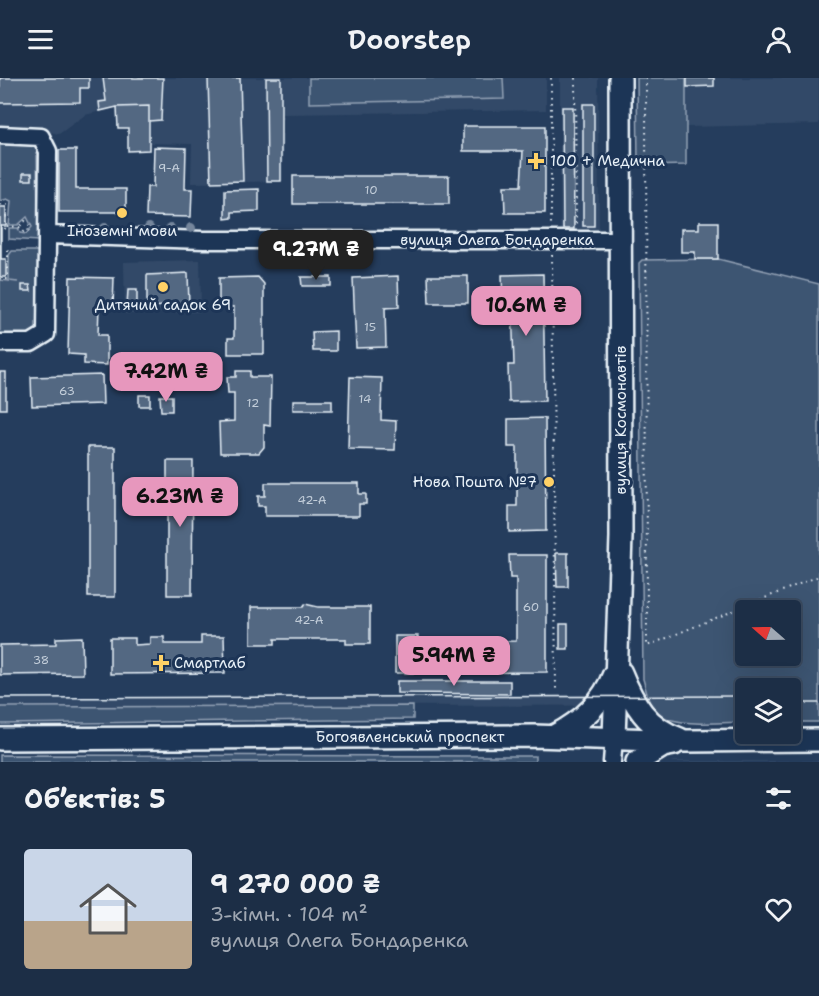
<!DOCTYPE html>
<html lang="uk">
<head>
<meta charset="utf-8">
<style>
	:root { --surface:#1c2e46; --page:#293a51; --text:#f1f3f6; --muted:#a0a8b3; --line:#3a4a5f; --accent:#e797bd }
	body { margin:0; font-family:"Shantell Sans",sans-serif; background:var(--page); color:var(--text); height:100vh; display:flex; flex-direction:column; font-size:22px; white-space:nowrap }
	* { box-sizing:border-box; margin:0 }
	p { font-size:20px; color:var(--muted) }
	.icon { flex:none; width:33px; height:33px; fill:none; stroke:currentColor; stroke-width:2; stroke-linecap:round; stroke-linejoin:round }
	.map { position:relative; height:684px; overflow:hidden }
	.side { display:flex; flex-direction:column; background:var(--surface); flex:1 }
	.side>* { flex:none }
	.needle { width:39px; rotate:290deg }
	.fabs { position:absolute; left:735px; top:522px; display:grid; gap:12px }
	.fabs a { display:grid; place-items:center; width:66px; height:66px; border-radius:6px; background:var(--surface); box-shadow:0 6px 24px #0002,0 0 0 2px var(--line); font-size:30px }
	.price { position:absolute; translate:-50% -51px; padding:0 14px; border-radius:12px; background:var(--accent); color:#111; font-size:20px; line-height:39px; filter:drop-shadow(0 2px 3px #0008) }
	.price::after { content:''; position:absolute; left:50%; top:36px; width:18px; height:14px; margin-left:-9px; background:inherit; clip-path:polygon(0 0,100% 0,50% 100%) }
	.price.current { background:#222; color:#fff }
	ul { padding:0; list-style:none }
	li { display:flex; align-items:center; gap:18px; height:150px; padding:0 24px }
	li+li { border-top:2px solid var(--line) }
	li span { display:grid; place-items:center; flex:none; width:168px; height:120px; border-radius:6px; color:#555 }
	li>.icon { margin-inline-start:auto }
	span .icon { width:72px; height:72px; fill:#fffc; stroke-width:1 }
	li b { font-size:26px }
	h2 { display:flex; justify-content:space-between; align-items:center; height:72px; padding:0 24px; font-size:26px }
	header { display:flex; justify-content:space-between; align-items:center; height:78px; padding:0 24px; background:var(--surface); font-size:27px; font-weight:600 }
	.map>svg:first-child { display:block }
</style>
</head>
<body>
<header><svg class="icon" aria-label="menu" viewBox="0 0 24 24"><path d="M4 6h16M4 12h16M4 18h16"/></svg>Doorstep<svg class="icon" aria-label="person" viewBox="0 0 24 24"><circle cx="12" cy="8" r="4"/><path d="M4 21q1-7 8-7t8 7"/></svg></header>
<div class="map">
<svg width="819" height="684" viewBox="0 0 819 684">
	<rect width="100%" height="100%" fill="#253d5d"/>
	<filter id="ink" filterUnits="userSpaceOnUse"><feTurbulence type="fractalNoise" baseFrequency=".0167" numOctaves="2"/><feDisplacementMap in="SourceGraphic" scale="12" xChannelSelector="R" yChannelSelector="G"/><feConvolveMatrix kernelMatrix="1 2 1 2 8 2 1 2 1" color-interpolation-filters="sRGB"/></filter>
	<g filter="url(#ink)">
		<path fill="#334a68" d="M0,0h546v32l-263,4v67l-92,2 1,-39 -43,-1 -1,-36h-31l-32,8 -26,19 -32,-7 -27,1z
			M560,0h38l1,154h-39z
			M685,0h134v46l-133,3z
			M200,182l1,52 -76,2 -1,-52z
			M745,616l1,11 -746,2v-10z
			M674,683h145v1h-149z"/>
		<path fill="#3e5472" stroke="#93a2b5" stroke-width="1.5" fill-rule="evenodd" d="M309,0h194l1,21 -195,4z
			M637,0h49v87l-44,1 -4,-3z
			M0,67h37l1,96 -29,-2v-11h9l2,5 6,1 6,-7 -5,-10 -9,8h-9l2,-24 -4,-2 -7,2z
			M12,173h26v80l-4,3h-34v-54l18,2 -9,-1v-26z
			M718,181l101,25v438h-28l-1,-34h-44l-1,34c-23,0 -75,7 -91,-12 -6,-6 -8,-22 -11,-31l-4,-416 3,-3zM746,532h44v46h-44z
			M413,628v13l-413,5v-17z
			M0,677l535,1v6h-535z"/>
		<path fill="#536782" stroke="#e8f1f8" stroke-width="1.5" d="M0,0h89v10h-9v14l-80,1z
			M103,0h60l-2,42 -12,1v-15l-32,1 -17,4 -1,-9 7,-1z
			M208,0h32l3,103 -32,1z
			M266,0h15v103h-14z
			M687,0h27v8l-27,1z
			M583,26h11v122h-11z
			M149,28v44l-21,1v-23h-10l-1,-21z
			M562,29h11l1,122h-11z
			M463,48h82v87h-40l-1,-27h17l2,-35h-60z
			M154,69l32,1 -1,41h7l-1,28 -45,-1 1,-29h6z
			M59,72h17v39h50v23h-67z
			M23,95h9v7h-9z
			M293,98h156v28h-156z
			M259,111v22l-27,1v6l-7,1v-29z
			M0,129h6v19h-5v33h5v18h-6z
			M699,144h19v37h-23v-7h-14v-23h18z
			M188,195l1,32 -42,2v-32z
			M543,196l2,127 -36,1 -1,-37h6l-2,-63 -9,1 -1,-28z
			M398,198l1,31 -14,1 1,39 -30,1 -3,-70z
			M428,198h40v27h-39z
			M70,199l44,1 -1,29h-14l-1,28h9v30l-23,-1v-9l-16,-1z
			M258,199l6,7v70h-36v-16h6v-31h-15v-29z
			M301,199h30v9h-29z
			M22,207h8l1,6h-9z
			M128,212h9v16h-10z
			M336,253v20h-23l-1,-19z
			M142,280v18l-11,1 -1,-18z
			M236,293h14v6h21l-1,49 -6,-1v22l-5,6h-39l-1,-31 15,-1v-28h-6l-1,-16h9z
			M0,294h6v37h-6z
			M102,297l1,29 -71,2 -1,-29z
			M350,299l32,1 -1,42 15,1 -1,29 -47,-1z
			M139,317h11v11h-11z
			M160,318h12v15h-11z
			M293,322h39v10h-39z
			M545,340l1,113 -37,1v-26h8v-59h-9v-28z
			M88,369h27v150h-27z
			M167,383h26l-1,134h-25z
			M265,405h94v11h7v10h-7v12h-94v-10h-7v-10h7z
			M556,475h12v34h-11z
			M509,477h38v117l-152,1v-37h23v6l98,-1v-63h-6z
			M305,526l13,3h52v37h-24v-5h-71v5h-24v-37h52z
			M560,546h8v25h-8z
			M201,558h23l1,37 -115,1v-36h25v7l15,-1v-7h14v7h37z
			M82,559l1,37 -83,1v-30l56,-1v-6z
			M397,603h113v13l-113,-1z"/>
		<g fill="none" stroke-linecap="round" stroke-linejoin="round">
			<g stroke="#e8f1f8" stroke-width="21">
				<path id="minor" d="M0,57l41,2 7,14 -2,183 -15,9h-31
					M49,157l155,5h418
					M612,684l2,-24"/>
			</g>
			<g stroke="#e8f1f8" stroke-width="26">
				<path id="major" d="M621,595c12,30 26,55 59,66
					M554,658c27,-14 49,-33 60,-62
					M614,660l7,-201 -1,-459
					M0,661l534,-3 152,5 133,-1
					M637,684l26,-16 11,-2"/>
			</g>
			<path stroke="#e8f1f8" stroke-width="2" stroke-dasharray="1.5 4.5" stroke-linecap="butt" d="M551,0v147
				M575,0l1,147
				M646,0l1,568 172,-70
				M0,127h7l-2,25
				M7,148l12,1 6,6 5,-4 -1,-5 -4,-3 -6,6
				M552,177l4,435
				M0,201h8v-32"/>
			<use href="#minor" stroke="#1d3557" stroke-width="16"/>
			<use href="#major" stroke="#1d3557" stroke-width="21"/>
			<path stroke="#e8f1f8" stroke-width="1.5" d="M0,620l746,-2
				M790,625h29"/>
		</g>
		<g fill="#74869c">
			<circle cx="105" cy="150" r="5"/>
			<circle cx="149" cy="150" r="5"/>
			<circle cx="170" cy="150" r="5"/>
			<circle cx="191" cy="150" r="5"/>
		</g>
	</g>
	<g fill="#ffd166" stroke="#1d3557" stroke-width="2">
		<path d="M533 74h6v6h6v6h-6v6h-6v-6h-6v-6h6z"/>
		<circle cx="122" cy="135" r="6"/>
		<circle cx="163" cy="209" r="6"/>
		<circle cx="549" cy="404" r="6"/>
		<path d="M158 576h6v6h6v6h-6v6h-6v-6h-6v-6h6z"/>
	</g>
	<g text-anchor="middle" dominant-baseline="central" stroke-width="6" stroke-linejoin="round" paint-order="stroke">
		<g font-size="12" fill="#c3ceda">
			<text x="169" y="90">9-А</text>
			<text x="371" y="112">10</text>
			<text x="370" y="249">15</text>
			<text x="67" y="313">63</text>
			<text x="365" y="321">14</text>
			<text x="253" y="325">12</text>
			<text x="312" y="422">42-А</text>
			<text x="531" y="529">60</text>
			<text x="309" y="542">42-А</text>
			<text x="41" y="582">38</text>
		</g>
		<g font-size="15" fill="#e8f1f8" stroke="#1d3557" text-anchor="start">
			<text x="550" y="83">100 + Медична</text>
			<text x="122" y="153" text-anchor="middle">Іноземні мови</text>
			<text x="163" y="227" text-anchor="middle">Дитячий садок 69</text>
			<text x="537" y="404" text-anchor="end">Нова Пошта №7</text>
			<text x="174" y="585">Смартлаб</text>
		</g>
		<g font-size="15" fill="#e8f1f8" stroke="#1d3557">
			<text x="497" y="162">вулиця Олега Бондаренка</text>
			<text transform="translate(621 342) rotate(-90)">вулиця Космонавтів</text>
			<text x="410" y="659">Богоявленський проспект</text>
		</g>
	</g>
</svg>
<div class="fabs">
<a><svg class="needle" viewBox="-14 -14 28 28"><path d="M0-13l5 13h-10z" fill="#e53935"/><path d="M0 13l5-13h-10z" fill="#a0a8b3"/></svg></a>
<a><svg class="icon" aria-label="layers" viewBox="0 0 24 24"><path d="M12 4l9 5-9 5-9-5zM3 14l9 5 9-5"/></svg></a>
</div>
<b class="price current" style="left:316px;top:203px">9.27M ₴</b>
<b class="price" style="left:526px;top:259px">10.6M ₴</b>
<b class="price" style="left:166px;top:325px">7.42M ₴</b>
<b class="price" style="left:180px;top:450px">6.23M ₴</b>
<b class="price" style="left:454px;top:609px">5.94M ₴</b>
</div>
<section class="side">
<h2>Об’єктів: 5<svg class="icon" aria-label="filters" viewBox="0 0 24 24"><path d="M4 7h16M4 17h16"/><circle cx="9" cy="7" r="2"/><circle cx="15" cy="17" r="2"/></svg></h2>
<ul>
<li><span style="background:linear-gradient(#c9d6e8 60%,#b9a48a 0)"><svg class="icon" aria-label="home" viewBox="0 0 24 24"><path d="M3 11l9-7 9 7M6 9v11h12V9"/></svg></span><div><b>9 270 000 ₴</b><p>3-кімн. · 104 m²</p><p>вулиця Олега Бондаренка</p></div><svg class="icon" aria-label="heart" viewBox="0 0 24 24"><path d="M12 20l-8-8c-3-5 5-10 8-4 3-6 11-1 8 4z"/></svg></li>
</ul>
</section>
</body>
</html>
